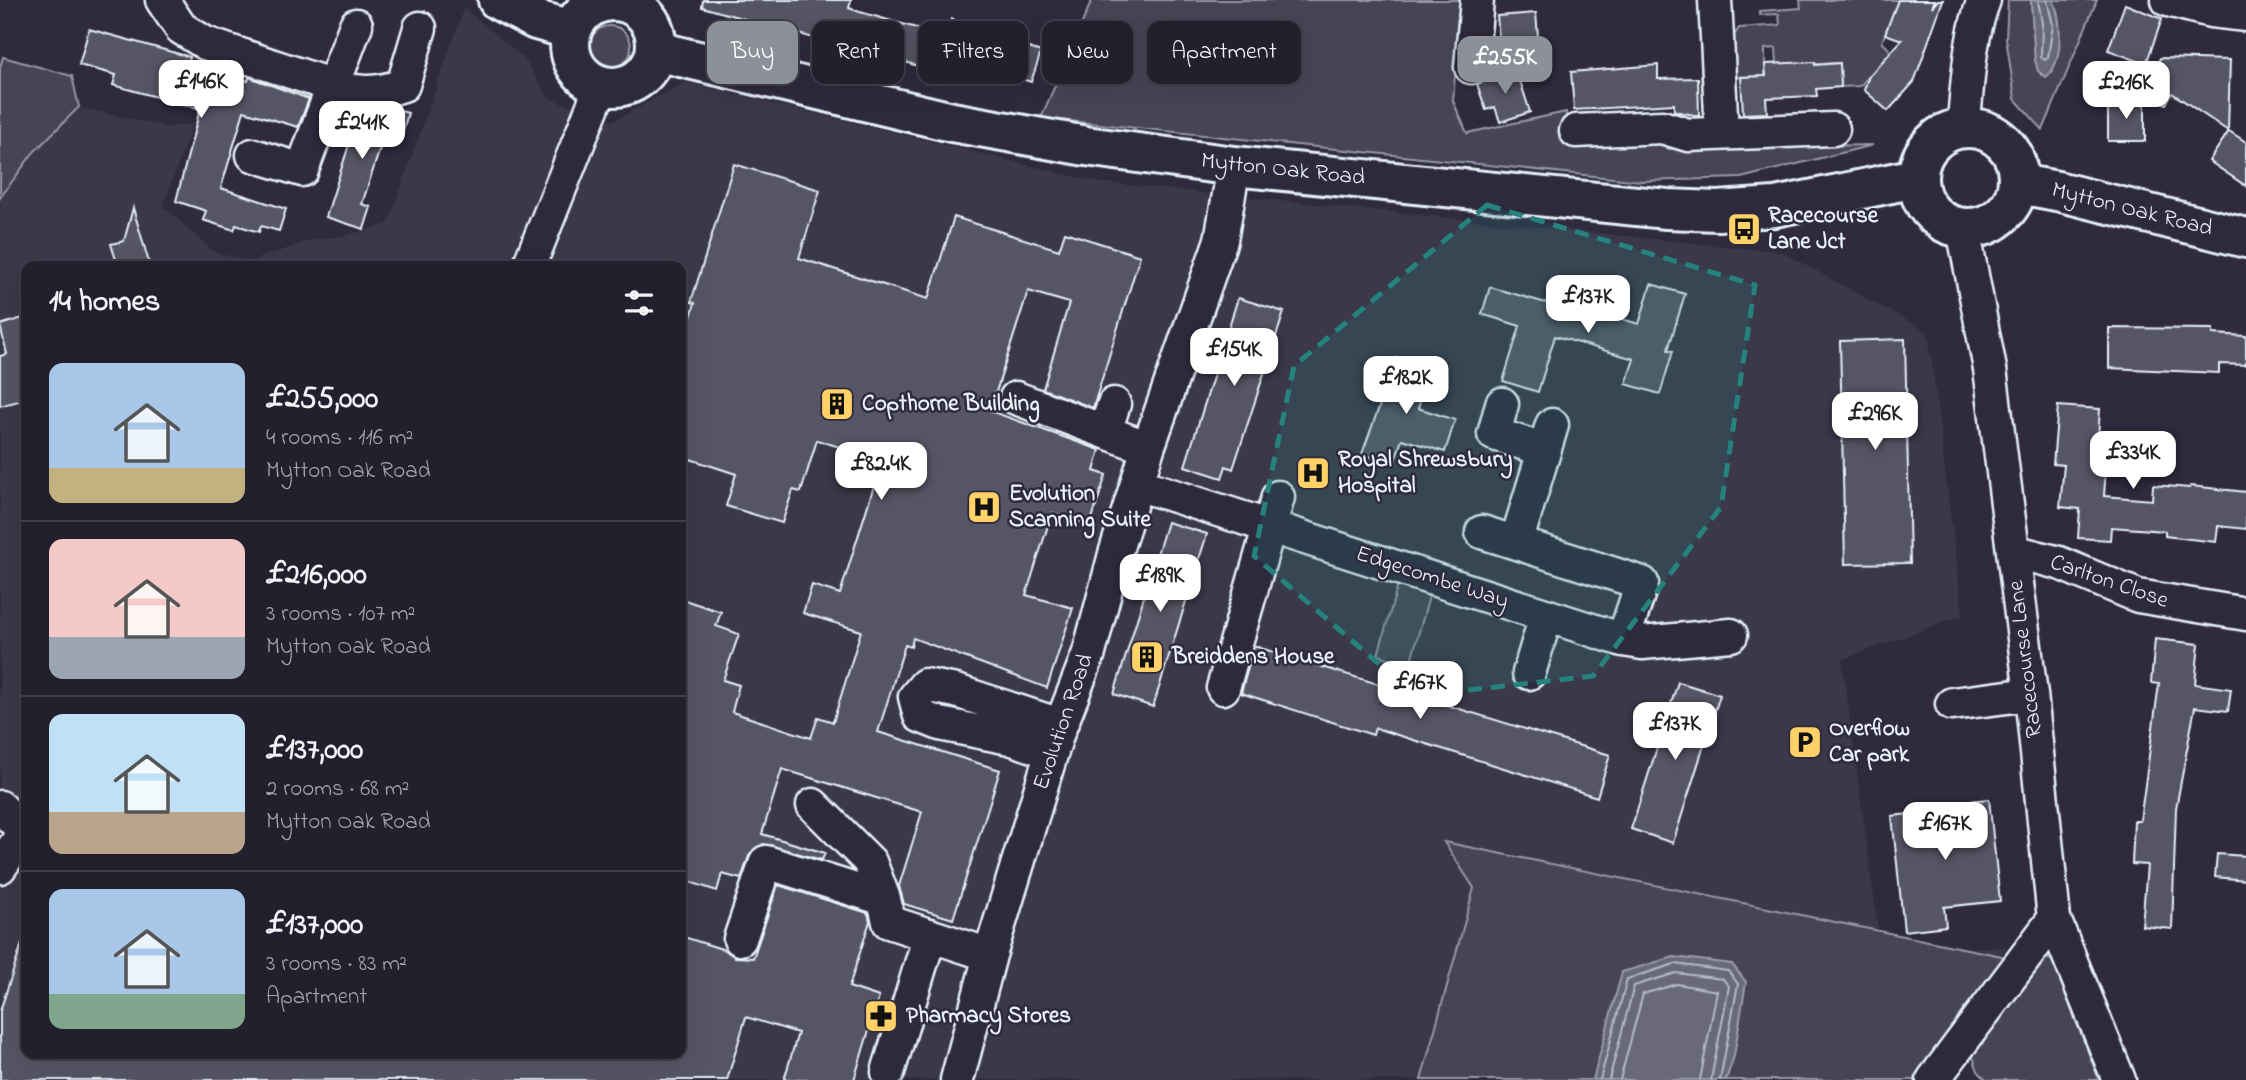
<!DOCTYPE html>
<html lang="en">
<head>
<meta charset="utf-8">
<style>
	:root { --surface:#23202e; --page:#2b2836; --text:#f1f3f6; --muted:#a3a3aa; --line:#403e4a; --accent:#8c9099 }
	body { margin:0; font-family:"Indie Flower",sans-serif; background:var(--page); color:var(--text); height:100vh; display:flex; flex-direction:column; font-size:26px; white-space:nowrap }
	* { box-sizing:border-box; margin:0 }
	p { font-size:23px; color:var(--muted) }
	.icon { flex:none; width:38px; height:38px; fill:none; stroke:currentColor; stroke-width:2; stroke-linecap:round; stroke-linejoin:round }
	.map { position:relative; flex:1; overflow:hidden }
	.drawer { position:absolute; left:21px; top:261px; width:665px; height:798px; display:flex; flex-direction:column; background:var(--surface); border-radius:14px; box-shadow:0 7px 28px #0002,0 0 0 2px var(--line) }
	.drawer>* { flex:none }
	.banner { position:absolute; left:707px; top:21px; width:665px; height:63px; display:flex; gap:14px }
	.price { position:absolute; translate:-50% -60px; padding:0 16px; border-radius:14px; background:#fff; color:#222; font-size:23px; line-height:46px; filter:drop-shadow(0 2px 4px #0008) }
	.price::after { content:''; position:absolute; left:50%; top:42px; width:21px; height:16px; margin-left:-10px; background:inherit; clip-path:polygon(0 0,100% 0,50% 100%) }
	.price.selected { background:var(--accent); color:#fff }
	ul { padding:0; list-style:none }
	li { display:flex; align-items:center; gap:21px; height:175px; padding:0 28px }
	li+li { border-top:2px solid var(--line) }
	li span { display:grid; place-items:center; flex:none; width:196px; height:140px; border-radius:14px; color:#555 }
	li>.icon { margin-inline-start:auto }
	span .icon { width:84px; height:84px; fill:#fffc; stroke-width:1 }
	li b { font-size:30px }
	h2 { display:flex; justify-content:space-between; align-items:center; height:84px; padding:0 28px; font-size:30px }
	.chip { padding:0 24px; border-radius:14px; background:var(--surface); box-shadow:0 7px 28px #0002,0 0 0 2px var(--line); font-size:24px; line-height:63px }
	.chip.selected { background:var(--accent); color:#fff }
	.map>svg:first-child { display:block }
</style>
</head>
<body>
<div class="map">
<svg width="2246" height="1080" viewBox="0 0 2246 1080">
	<rect width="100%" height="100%" fill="#2f2a3d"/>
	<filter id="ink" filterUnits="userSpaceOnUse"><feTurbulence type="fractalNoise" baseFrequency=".0143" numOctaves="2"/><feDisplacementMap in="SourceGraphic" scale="14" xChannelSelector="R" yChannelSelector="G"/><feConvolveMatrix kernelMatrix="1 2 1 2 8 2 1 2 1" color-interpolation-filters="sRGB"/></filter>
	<g filter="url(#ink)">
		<path fill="#3b3749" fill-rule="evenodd" d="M464,8l60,50 25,40 64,23 72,-39 413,100 684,70 146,80 35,283 -121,45 39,290 126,-3 -106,133h-1901v-1013l3,-10 69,19 7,31 88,20 26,-3 -30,82 51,46 36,9 62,-21 31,-4 45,-12zM26,266h655v788h-655z"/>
		<path fill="#464455" stroke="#979aa6" stroke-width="2" d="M1092,0h369l-8,101 14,32 99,-21v27h93l9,10 205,-4 -132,33 -100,3 -600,-63z
			M1800,0h98l-16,42 8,8 -2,6 -28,30 -19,1 -2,-24 -62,1 -1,-16 -11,1v27l-32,1 -2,-37 8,-12 41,-3 -1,-11 -19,1v-4l41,-3z
			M2008,0h23l4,60 6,15 11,-3c6,-24 12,-49 1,-72h44l-54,130 -28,-31 -9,-61z
			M589 47a21 21 0 1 1 42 0a21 21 0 1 1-42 0Z
			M3,57l69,19 7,31 -46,46 -33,45v-131z
			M1398,584l32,9 -20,71 -32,-9z
			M1444,842l577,118 -95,120h-505l53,-192z
			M2036,956l16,4 47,120h-113l-8,-9 -8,-22z"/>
		<path fill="#696978" stroke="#9c9fab" stroke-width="2" d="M2031,0h22c9,19 11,63 -7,77l-8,-6 -3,-11z
			M1674,957l58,7 14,18 -12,74 -8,24h-133l29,-108z"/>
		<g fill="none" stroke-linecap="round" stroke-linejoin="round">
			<path stroke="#b5bbc5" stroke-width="2" d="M2038,0l4,24 -1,33 4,3 3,-3 5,-32 -6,-25
				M1600,1080l27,-101 48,-15 53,7 10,13 -18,96
				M1609,1080l25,-94 42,-13 47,6 6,7 -18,94
				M1620,1080l23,-86 34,-10 40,7 -17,89"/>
		</g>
		<path fill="#575565" stroke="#e8f1f8" stroke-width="2" d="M703,0h148l-2,8 11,4 81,23 -11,35 -62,-20 -29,-8v3l-137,-38z
			M1898,0h37l-3,7 6,-7h5l-29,82 -26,29 -24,-21 5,-14 33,-36 -17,-6z
			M2125,4l37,15 -16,45 -38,-14z
			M1536,13l3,35 -39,3 -3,-35z
			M951,19l29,9 -1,4 62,20 -10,30 -30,-10 2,-3 -62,-20z
			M89,29l101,28 -1,7 59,17 1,-4 60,22 -11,28 -54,-16 -23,77 65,21 -7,22 -18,-5 -2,6 -23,-7 -2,5 -31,-10 3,-9 -30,-10 24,-92 -87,-24 3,-10 -37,-10z
			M2160,58l70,2 -2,71 -56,-38 -6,11 -22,-10z
			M1815,62v3l25,-2 1,24 -25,2 1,7 -51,2 1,15 -24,1 -2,-37 25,-1 -1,-12z
			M1658,65v14l40,-1 1,38 -25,-5v-7l-100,6 -3,-38z
			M1517,71l13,41 -30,10 -5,-15 -9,3 -9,-26z
			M2108,101h37v40h-37z
			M345,108l32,5 13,-5 18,5 -7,25 -16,-5 -23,71 9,3 -7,22 -38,-12 27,-85 -15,-5z
			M2229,131l17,11v44l-37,-25z
			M734,164l86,26 -21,68 129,41 26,-82 105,33 6,-18 75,24 -47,152 -50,-19 26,-86 -41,-12 -38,120 110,39 -6,21 12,4 -16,50 -38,-12 -26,82 47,13 -26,80 -134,-50 -2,9 -6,-2 -27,87 122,38 -47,149 -49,-15 -5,-18 23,-74 -140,-43 -20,65 63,19 -3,7 -59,-16 -14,12 -8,23 -19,-5 -5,17 -36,-12v-280l40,13 -5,14 23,8 -16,46 16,5 -7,27 79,26 7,-21 15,5 28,-91 -58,-18 9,-28 28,9 42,-134 -65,-20 -16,52 -8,-2 -11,33 -56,-17 10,-32 -55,-18v-106l14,-47 -4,-1z
			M133,208l17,58h-32l-7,-22 13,-3z
			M1651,284l34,10 -17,56 5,1 -13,43 -34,-10 8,-25 -79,-23 -17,56 -35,-11 17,-55 -38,-12 8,-27 56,16 2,-5 91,26z
			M1238,298l46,14 -51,157 -7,-3 -4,12 -37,-12z
			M26,317v82l-26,7v-50l7,-2 -7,-29z
			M2109,328l104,1v5l33,2v29l-27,-1v9l-110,-5z
			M1905,339l5,224 -65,1 -5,-223z
			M1397,358l33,11 -12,39 37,12 -10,32 -43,-13 -8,25 -32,-10z
			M2058,406l42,3 -3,43 10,1 -3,43 48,4 1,-15 37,3 1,-2 55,6v37l-28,-3 -2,16 -51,-6v-5l-54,-4 -1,13 -32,-2 2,-29 -20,-2 4,-42 -11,-1z
			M1167,522l40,12 -54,173 -39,-13z
			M2155,639l44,5 -4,40 36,5 -3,22 -33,-4 -19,101 -4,121 -30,-3 5,-61 -15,-1 2,-43h6l19,-137 -8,-1z
			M1254,646l356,109 -13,42 -222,-69 -2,7 -132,-42z
			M1678,682l42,13 -47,148 -42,-14z
			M1989,799l11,102 -56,6 2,19 -42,5 -12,-115 53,-6v-7z
			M2217,854l29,2v24l-31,-3z
			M778,885l90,28 2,8 -21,66 30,10 -25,83h-70l14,-47 -52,-16 -19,63h-727v-69l22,-67 4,1v109h655v-118l44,14 10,7 18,1z"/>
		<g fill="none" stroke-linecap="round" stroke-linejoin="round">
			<g stroke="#e8f1f8" stroke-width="37">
				<path id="minor" d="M162,0l19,28 24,15 128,43 23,-61
					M1715,0l7,133
					M2168,0l43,11 35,4
					M623,2l1,-2
					M1471,67l6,-67
					M1963,129c5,-43 5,-88 21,-129
					M1576,131l86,-4 26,8 145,-6
					M253,155l49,15 31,-84c26,8 44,8 70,-1l17,-57
					M1963,228l27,141 41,325 23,225 65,161
					M529,266l72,-180
					M1016,398l132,50
					M1502,404l-8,30 50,16
					M1105,431l9,-27
					M1137,484l486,156 19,3 89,-8
					M1482,532l160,51 -19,57
					M1516,543l36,-118
					M2013,551l46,12 79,33 108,18
					M1529,673l17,-57
					M1223,688l55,-191
					M1952,704l79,-10
					M1051,752l-41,-14 -70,-14 -20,-8 -5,-19 10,-12 31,6 104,34
					M813,805l57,57 14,37 5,23 101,33
					M0,807l26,25
					M0,867l26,-37
					M740,939l26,-77 118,37
					M888,1072l42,-137
					M957,1080l33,-125 67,-220 32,-82 26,-99 33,-106 73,-208 13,-74
					M1933,1080l121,-161"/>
			</g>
			<g stroke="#e8f1f8" stroke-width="44">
				<path id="major" d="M498,0l38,20 36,10
					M570 44a43 43 0 1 1 86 0a43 43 0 1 1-86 0Z
					M656,51l296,71 134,24 148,20 433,43 51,2 57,-4 141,-29
					M1918 178a50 50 0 1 1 100 0a50 50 0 1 1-100 0Z
					M2019,184l38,7 189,47"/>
			</g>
			<use href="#minor" stroke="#2f2a3d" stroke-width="32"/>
			<use href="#major" stroke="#2f2a3d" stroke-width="38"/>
		</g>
	</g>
	<path fill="#25827c" fill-opacity="0.2" stroke="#25827c" stroke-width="5" stroke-dasharray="14 9" stroke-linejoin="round" d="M1487,205l268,80 -34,222 -128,169 -177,20 -162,-140 40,-190z"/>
	<defs>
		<g id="bus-square" transform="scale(1.75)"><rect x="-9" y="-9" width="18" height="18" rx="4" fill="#ffd166" stroke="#2f2a3d"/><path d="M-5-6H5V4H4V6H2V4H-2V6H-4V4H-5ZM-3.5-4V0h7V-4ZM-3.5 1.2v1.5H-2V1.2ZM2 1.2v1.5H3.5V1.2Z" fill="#111"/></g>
		<g id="building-square" transform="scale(1.75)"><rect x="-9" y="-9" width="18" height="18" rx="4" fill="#ffd166" stroke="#2f2a3d"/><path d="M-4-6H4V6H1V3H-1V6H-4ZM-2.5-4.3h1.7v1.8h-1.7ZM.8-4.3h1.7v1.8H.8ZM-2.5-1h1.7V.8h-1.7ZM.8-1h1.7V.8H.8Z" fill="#111"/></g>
		<g id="hospital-square" transform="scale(1.75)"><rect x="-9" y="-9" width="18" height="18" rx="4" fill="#ffd166" stroke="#2f2a3d"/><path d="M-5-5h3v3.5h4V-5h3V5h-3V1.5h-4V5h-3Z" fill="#111"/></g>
		<g id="parking-square" transform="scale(1.75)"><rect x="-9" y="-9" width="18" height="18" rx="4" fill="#ffd166" stroke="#2f2a3d"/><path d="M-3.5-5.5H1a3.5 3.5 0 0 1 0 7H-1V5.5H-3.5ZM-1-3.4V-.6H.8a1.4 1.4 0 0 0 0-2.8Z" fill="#111"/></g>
		<g id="pharmacy-square" transform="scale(1.75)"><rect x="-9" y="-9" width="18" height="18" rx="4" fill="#ffd166" stroke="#2f2a3d"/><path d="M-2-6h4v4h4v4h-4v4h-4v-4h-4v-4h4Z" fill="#111"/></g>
	</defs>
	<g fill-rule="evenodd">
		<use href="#bus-square" x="1744" y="229"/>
		<use href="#building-square" x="837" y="404"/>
		<use href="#hospital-square" x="1313" y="473"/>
		<use href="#hospital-square" x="984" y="507"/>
		<use href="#building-square" x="1147" y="657"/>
		<use href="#parking-square" x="1805" y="742"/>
		<use href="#pharmacy-square" x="881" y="1016"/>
	</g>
	<g text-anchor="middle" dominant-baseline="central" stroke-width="5" stroke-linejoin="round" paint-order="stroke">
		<g font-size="23" fill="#e8f1f8" stroke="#2f2a3d">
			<text transform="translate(1283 170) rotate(6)">Mytton Oak Road</text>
			<text transform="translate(2132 210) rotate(14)">Mytton Oak Road</text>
			<text transform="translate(1432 578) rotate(18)">Edgecombe Way</text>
			<text transform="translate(2109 582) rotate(19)">Carlton Close</text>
			<text transform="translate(2026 659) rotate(-97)">Racecourse Lane</text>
			<text transform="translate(1064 722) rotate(-71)">Evolution Road</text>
		</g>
		<g font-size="23" font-weight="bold" fill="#e8f1f8" stroke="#2f2a3d" text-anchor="start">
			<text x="1768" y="216">Racecourse<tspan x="1768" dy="26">Lane Jct</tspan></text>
			<text x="862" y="404">Copthorne Building</text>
			<text x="1338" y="460">Royal Shrewsbury<tspan x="1338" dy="26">Hospital</tspan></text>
			<text x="1009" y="494">Evolution<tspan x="1009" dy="26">Scanning Suite</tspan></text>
			<text x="1172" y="657">Breiddens House</text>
			<text x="1829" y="729">Overflow<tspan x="1829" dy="26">Car park</tspan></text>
			<text x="906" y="1016">Pharmacy Stores</text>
		</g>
	</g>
</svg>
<b class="price selected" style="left:1505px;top:96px">£255K</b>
<b class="price" style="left:201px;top:120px">£146K</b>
<b class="price" style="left:2126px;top:121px">£216K</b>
<b class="price" style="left:362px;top:161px">£241K</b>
<b class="price" style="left:1588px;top:335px">£137K</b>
<b class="price" style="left:1234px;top:388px">£154K</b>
<b class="price" style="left:1406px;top:416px">£182K</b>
<b class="price" style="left:1875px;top:452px">£296K</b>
<b class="price" style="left:2133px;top:491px">£334K</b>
<b class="price" style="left:881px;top:502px">£82.4K</b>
<b class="price" style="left:1160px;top:614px">£189K</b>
<b class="price" style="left:1420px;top:721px">£167K</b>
<b class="price" style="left:1675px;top:762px">£137K</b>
<b class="price" style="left:1945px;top:862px">£167K</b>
<div class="banner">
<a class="chip selected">Buy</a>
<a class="chip">Rent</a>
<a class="chip">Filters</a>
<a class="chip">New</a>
<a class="chip">Apartment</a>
</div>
<section class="drawer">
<h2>14 homes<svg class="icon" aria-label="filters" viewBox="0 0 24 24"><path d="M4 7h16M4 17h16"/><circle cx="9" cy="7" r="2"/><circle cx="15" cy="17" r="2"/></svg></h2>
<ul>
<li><span style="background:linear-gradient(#a9c7e8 75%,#c2b280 0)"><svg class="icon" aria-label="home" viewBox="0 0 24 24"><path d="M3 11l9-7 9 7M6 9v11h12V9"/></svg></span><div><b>£255,000</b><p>4 rooms · 116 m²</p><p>Mytton Oak Road</p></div></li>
<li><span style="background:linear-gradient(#f6c9c9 70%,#9aa5b1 0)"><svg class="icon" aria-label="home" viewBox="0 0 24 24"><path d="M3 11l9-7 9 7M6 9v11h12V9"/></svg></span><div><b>£216,000</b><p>3 rooms · 107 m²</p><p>Mytton Oak Road</p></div></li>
<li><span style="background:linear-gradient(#bfe0f5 70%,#b9a48a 0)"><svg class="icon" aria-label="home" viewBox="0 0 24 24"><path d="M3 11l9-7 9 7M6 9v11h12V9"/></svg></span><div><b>£137,000</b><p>2 rooms · 68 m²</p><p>Mytton Oak Road</p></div></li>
<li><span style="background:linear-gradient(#a9c7e8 75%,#7fa58c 0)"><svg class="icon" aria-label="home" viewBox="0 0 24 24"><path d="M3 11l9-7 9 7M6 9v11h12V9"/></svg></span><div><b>£137,000</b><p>3 rooms · 83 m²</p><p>Apartment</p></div></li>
</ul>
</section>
</div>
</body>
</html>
